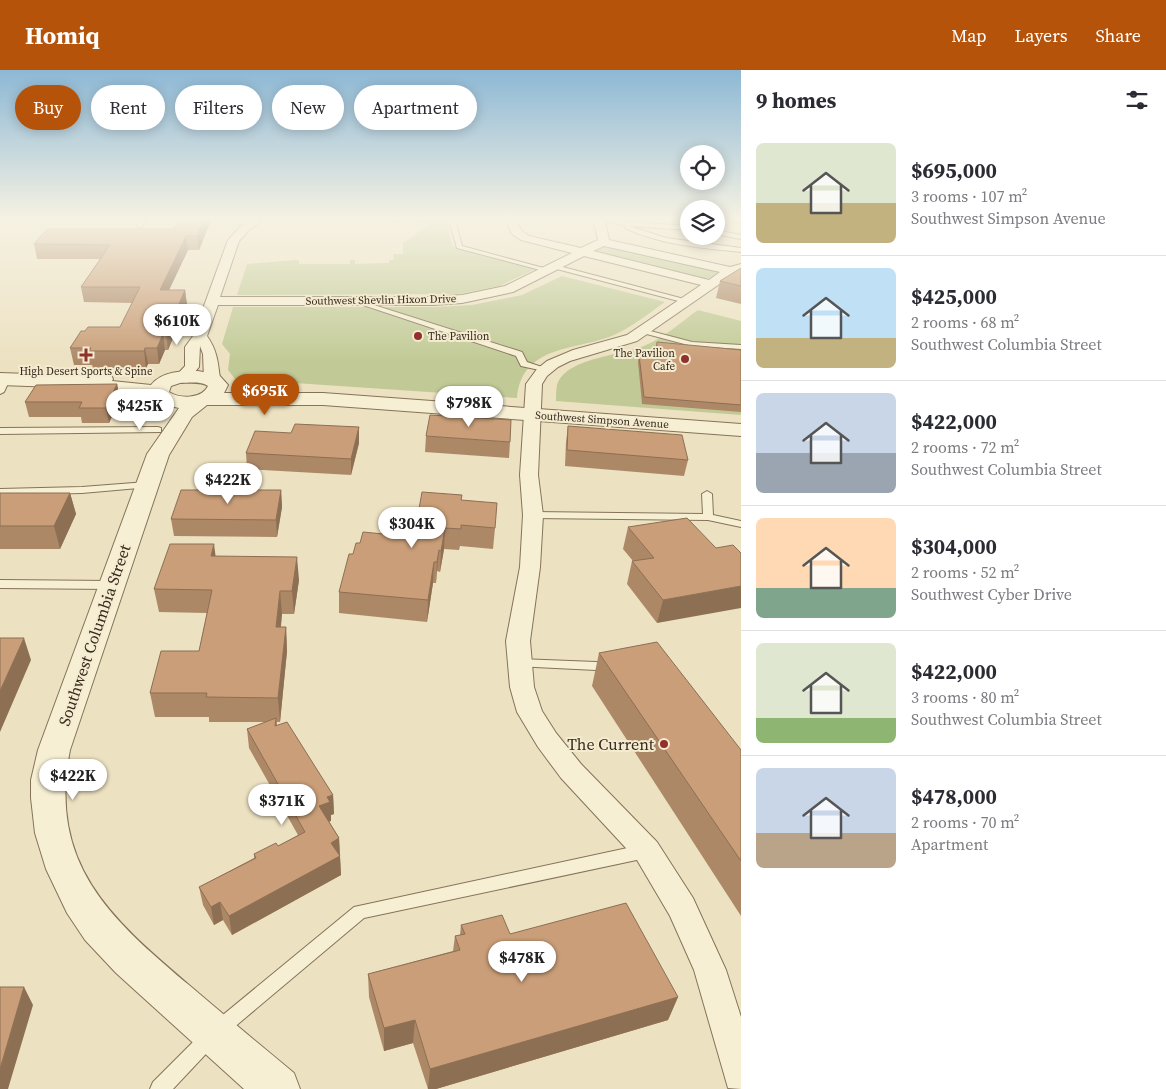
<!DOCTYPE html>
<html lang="en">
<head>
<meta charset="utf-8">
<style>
	:root { --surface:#fff; --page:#f7f7f7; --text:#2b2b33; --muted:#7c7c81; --line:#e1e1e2; --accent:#b45309 }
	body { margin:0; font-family:"Source Serif 4",serif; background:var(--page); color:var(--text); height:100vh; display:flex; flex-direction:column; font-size:19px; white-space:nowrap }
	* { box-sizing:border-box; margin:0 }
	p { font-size:16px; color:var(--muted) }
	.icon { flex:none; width:28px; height:28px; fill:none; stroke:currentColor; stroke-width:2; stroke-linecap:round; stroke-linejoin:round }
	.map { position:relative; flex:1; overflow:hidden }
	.panel { display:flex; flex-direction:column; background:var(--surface); width:425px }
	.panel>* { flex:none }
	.banner { position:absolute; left:15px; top:15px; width:475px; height:45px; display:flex; gap:10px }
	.buttons { position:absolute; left:680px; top:75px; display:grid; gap:10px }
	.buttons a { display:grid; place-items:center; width:45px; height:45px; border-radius:50%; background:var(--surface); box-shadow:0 2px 12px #0003; font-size:25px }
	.price { position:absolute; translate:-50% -42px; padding:0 11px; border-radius:18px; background:#fff; color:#222; font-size:16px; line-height:32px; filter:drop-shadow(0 1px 2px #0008) }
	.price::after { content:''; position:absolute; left:50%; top:30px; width:15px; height:11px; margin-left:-8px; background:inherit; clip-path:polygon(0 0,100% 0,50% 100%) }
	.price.current { background:var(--accent); color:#fff }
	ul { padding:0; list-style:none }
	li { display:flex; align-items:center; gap:15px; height:125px; padding:0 15px }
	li+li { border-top:1px solid var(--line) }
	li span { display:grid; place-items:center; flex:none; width:140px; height:100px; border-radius:8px; color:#555 }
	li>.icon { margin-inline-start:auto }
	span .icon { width:60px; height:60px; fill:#fffc; stroke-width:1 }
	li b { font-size:21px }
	h2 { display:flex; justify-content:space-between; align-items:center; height:60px; padding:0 15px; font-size:21px }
	.tag { padding:0 18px; border-radius:22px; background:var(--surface); box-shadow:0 2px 12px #0003; font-size:18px; line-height:45px }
	.tag.current { background:var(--accent); color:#fff }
	header { display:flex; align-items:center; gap:30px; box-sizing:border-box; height:70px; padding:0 25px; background:var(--accent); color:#fff }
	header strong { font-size:24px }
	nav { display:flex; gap:28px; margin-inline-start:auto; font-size:18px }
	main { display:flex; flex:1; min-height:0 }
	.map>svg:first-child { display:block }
</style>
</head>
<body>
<header>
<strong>Homiq</strong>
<nav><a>Map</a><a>Layers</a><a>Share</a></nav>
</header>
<main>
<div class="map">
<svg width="741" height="1019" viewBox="0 0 741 1019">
	<rect width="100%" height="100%" fill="#ece1c1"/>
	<path fill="#c1ca96" d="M382,150h65l5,26 84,23 -37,17 -41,8 -221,1 10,-31 50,-4 2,1v3h51v-4h5v4l34,-1v-3h5l-1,-6h10v-11l27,-19 -24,-4 -3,2 7,2z
		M604,177h8l102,23 3,3 -7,5 -7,1 -101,-25 -6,-3z
		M562,206l103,26c-16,11 -33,25 -51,33 -38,16 -92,9 -97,63l-282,-19 -7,-9 2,-16 -8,-10 11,-37h204l35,-2 50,-10z
		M698,240l43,11v94l-185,-14c0,-5 0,-11 1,-16 9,-28 65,-29 89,-40 19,-8 35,-23 52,-35z"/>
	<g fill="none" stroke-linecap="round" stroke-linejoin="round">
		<g stroke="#857359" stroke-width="2">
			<path id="service" d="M139,150h6l-2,6 -3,2 -3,-2z
				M449,150h6l7,26 89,24 -3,2 -91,-24z
				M600,150l89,6v4l-60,-4 37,12 75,10v4c-39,-4 -80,-7 -116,-24l-1,-3z
				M716,160l25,5v4l-25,-5z
				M555,195l133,35 1,1 -3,2 -133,-35 -1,-1z
				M354,230h4l164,52 5,10 21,7 -4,2 -23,-5 -5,-10 -162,-54z
				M639,258l53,14 49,3v4l-49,-3 -53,-14z
				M3,307l7,2 -6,13 -4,2v-11z
				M158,357l3,1v4l-161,2v-6z
				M147,412l5,3 -2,2 -68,6 -82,2v-6l82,-2z
				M707,421l5,3 1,21 28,6v6l-33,-7 -175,-2 -5,-3 5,-3 170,2 -1,-20z
				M0,510l111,1 6,4 -6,4 -111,-1z
				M519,589l77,3 4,1 2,3 -2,3 -4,1 -81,-4 -2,-3 2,-3z
				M646,774l5,2 3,5 -3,5 -5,2 -282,60 -145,122 -46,49h-23l3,-7 54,-54 147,-121z"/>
		</g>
		<g stroke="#857359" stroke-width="2">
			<path id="minor" d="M251,150h12l-14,10 -10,11 -19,56h213l29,-2 43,-9 67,-33 -51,-13 -9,-6 -6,-14h10l5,10 8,6 52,12 17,-8 -4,-17 1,-3h10l4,20 121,27 11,-3v8l-7,2 -97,67 -67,20 -12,6 -11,9 -5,8 -4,91 5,40 -3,52 -10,74 4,46 8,24 14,22 25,31 76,78 36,56 33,72 15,47v72l-13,-1 -34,-118 -24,-54 -33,-56 -76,-82 -23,-31 -21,-35 -7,-25 -4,-46 14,-74 3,-52 -3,-40 6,-91 11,-15 10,-8 26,-11 54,-15 74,-50 -117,-29 -71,36 -51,11 -29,2h-215l-11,31c10,14 11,26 13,43l-3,3h-10l-3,-3 -1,-25 -3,-8 -1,21 -11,13h-10l-3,-3 10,-11v-19l8,-11 35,-96 13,-14zM604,176l116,26 -11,8 -116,-29z
				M733,150h8v3l-7,-1z"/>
		</g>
		<g stroke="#857359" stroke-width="2">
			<path id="tertiary" d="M198,301l21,4 9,10 -4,8h99l418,31v12l-418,-31h-116l-15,12 -23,38 -99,295c-22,114 40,168 119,235 35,30 70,59 105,88l6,16h-56l-128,-116 -31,-33 -18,-27 -21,-44 -11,-36 -4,-35v-18l7,-30 109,-296 32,-46 -18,-4 -16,-9 -15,-2 -26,-1 -20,-4 -84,-3v-12l87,3 17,-3 7,2 2,4 -1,2 39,4c11,-14 31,-14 47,-14zM180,313c8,0 21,-2 28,3 -6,13 -28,13 -39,6l2,-6z"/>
		</g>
		<use href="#service" fill="#f7efd4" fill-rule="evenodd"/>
		<use href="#minor" fill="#f7efd4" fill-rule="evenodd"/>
		<use href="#tertiary" fill="#f7efd4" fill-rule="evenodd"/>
	</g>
	<path fill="#ad8867" d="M179,150h32l-12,30h-11l-19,40h16l2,15 -19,45h-3l-6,14h-11l-2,4h-53l-1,-3h-18l-4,-17 15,-17 35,-4 12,-24 -48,-1 -3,-15 19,-28h-63l-3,-15 140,-15z
		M741,198v36l-25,-6 4,-17z
		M657,272l84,8v62l-99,-8 -4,-42 1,-7 16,2z
		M117,314l3,15 -11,24h-27l-1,-6h-52l-4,-15z
		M568,356l120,34 -4,16 -119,-10 1,-24z
		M359,357v16l-8,32 -104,-6 -1,-16 45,-20z
		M426,366l84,6 -1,16 -84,-6z
		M281,420l1,17 -5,30 -103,-1 -3,-17z
		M0,423h70l6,21 -16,35h-60z
		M461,430l34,28 -2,21 -33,-3 -1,4 -15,-1 -4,23 -3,-1 -1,12h-3l-6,39 -88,-9v-21l14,-38 7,-11 54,-6z
		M628,457l88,21 -59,75 -30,-39 5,-23h1l-10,-12z
		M215,486l84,24 -5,34h-12l-1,13h5l1,24 -7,71h-3v3l56,70 1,19 -3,1v6h-2l10,17 2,37 -109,60 -9,-15 -9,5 -11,-20 -4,-18 55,-29v-4l24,-8 20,-11 -49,-87 -2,-19 20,-7h-58v-5h-54l-5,-24 49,-42 8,-38 -48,-1 -5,-23z
		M599,583l142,97v166l-149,-230z
		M461,855l49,9 168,63 -10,23 -232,69h-8l-15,-46 -29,8 -15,-54 -1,-23 85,-23 2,-15 5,-1z"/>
	<path fill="#8d6f54" d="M204,150h7l-12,30 -2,-14z
		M186,166l2,14 -26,55 -2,-15z
		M185,220l2,15 -19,45 -2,-16z
		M163,264l2,16 -6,14 -2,-16z
		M145,278l3,16 -2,4 -2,-17z
		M117,314l3,15 -11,24 -3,-15z
		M359,357v16l-8,32v-16z
		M281,420l1,17 -5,30 -1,-17z
		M70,423l6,21 -16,35 -6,-23z
		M445,458l-1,21 -4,23 1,-21z
		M214,474l3,23 -6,-11z
		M439,480l-2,21 -1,12 1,-21z
		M297,487l2,23 -5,34 -2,-23z
		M434,492l-1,21 -6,39 1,-22z
		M741,516v22l-84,15 6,-23z
		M280,521l2,23 -4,36 -2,-23z
		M286,557l1,24 -7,71 -2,-24z
		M24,568l7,22 -31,72v-41z
		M333,725l1,19 -3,1v6l-11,4 -1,-19 8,-9z
		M339,768l2,37 -109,60 -3,-19 102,-73z
		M220,832l3,18 -9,5 -3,-18z
		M24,917l9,18 -25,84h-8v-20z
		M678,927l-10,23 -232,69h-8l2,-20z
		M415,950l-2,23 -29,8v-23z"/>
	<path fill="#c99e78" stroke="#8d6f54" d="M179,150h25l-7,16h-11l-26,54h25l-19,44h-3l-6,14h-12l-1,3h-55l2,-3h-21l11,-17h4l3,-4h32l20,-40h-59l29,-42 -76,-1 13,-15h127z
		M741,198v18l-21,-5z
		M657,272l84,8v55l-97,-8 -5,-42 17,2z
		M117,314l-11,24h-27l3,-6h-57l11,-17z
		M430,345l81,5 -1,22 -84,-6z
		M295,354l64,3 -8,32 -105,-6 9,-22 36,2z
		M568,356l114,9 6,25 -121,-10z
		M181,420h100l-5,30 -105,-1z
		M422,422l40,3 -1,5 36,3 -2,25 -34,-3v4l-16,-1 -4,23 -2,-1 -2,12h-3l-6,38 -89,-8 10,-38h4l3,-11h4l3,-11 51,5z
		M0,423h70l-16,33h-54z
		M687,448l29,30 17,-3 8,8v33l-78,14 -31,-39 22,-3 -26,-31z
		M170,474h44l-3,12 86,1 -5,34h-12l-4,36h10l-8,71 -72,-1 1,-4h-57l11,-42h38l13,-61 -58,-1z
		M0,568h24l-24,53z
		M657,572l84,108v111l-142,-208z
		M276,648l-1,8 12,-4 46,73 -6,2 3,5 -11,4 20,32 -8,5 9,13 -111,60 -9,-14 -9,5 -12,-20 57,-29 -2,-4 22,-11 2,3 27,-14 -58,-103z
		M626,833l52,94 -248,72 -15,-49 -31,8 -16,-54 92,-24 -5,-14 10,-2 -4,-9 41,-10 8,19z
		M0,917h24l-24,82z"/>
	<linearGradient id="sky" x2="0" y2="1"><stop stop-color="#8db8d5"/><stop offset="0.51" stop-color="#f6f2e3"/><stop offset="1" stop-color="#f6f2e3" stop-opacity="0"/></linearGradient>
	<rect width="741" height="292" fill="url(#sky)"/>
	<g fill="#92302c" stroke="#f4ebd0" stroke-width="2">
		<circle cx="418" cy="266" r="5"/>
		<path d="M83.5 277.5h5v5h5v5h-5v5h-5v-5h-5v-5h5z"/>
		<circle cx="685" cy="289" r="5"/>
		<circle cx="664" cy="674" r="5"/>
	</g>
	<g text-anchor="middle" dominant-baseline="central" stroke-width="4" stroke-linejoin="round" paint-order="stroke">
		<g font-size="11" fill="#352a1d" stroke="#f4ebd0">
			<text transform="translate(381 230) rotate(-1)">Southwest Shevlin Hixon Drive</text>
			<text transform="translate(602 350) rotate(4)">Southwest Simpson Avenue</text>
		</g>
		<g font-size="11" fill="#352a1d" stroke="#f4ebd0" text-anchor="start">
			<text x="428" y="266">The Pavilion</text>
			<text x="675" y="283" text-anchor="end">The Pavilion<tspan x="675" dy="13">Cafe</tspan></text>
			<text x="86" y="301" text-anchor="middle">High Desert Sports &amp; Spine</text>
		</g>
		<g font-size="16" fill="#352a1d" stroke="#f4ebd0">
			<text transform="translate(94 565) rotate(-71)">Southwest Columbia Street</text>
		</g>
		<g font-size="16" fill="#352a1d" stroke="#f4ebd0" text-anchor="end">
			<text x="654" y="674">The Current</text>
		</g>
	</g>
</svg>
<div class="buttons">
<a><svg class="icon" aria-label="locate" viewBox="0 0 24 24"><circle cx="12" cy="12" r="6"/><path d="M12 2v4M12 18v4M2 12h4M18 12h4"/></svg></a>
<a><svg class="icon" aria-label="layers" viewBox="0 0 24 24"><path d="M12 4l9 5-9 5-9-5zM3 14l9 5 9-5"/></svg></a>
</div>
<b class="price" style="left:177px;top:276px">$610K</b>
<b class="price current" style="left:265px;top:346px">$695K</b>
<b class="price" style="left:469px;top:358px">$798K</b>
<b class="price" style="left:140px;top:361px">$425K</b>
<b class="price" style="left:228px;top:435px">$422K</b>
<b class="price" style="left:412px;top:479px">$304K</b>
<b class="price" style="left:73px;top:731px">$422K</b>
<b class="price" style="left:282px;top:756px">$371K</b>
<b class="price" style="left:522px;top:913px">$478K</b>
<div class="banner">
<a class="tag current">Buy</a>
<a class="tag">Rent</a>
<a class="tag">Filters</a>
<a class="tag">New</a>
<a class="tag">Apartment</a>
</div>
</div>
<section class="panel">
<h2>9 homes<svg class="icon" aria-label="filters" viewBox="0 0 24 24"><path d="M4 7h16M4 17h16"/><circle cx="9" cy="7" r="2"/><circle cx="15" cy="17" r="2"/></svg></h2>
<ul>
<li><span style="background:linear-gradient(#dfe7d0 60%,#c2b280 0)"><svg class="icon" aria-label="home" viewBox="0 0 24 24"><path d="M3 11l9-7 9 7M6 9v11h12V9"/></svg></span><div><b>$695,000</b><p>3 rooms · 107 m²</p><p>Southwest Simpson Avenue</p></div></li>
<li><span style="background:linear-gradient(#bfe0f5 70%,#c2b280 0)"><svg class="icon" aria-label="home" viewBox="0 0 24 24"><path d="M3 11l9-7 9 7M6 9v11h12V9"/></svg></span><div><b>$425,000</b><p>2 rooms · 68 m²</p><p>Southwest Columbia Street</p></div></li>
<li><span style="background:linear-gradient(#c9d6e8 60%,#9aa5b1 0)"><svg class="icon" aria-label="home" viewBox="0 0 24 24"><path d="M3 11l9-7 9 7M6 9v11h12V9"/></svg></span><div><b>$422,000</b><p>2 rooms · 72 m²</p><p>Southwest Columbia Street</p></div></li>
<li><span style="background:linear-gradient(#ffd9b3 70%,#7fa58c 0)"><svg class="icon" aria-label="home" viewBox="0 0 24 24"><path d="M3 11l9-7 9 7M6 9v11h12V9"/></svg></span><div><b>$304,000</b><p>2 rooms · 52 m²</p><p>Southwest Cyber Drive</p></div></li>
<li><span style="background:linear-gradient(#dfe7d0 75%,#8fb573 0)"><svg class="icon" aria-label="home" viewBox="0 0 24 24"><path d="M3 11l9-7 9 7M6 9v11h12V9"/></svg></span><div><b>$422,000</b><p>3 rooms · 80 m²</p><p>Southwest Columbia Street</p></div></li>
<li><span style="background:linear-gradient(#c9d6e8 65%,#b9a48a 0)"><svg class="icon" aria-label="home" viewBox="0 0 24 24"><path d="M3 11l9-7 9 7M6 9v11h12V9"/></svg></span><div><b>$478,000</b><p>2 rooms · 70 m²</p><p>Apartment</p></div></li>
</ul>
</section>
</main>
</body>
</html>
